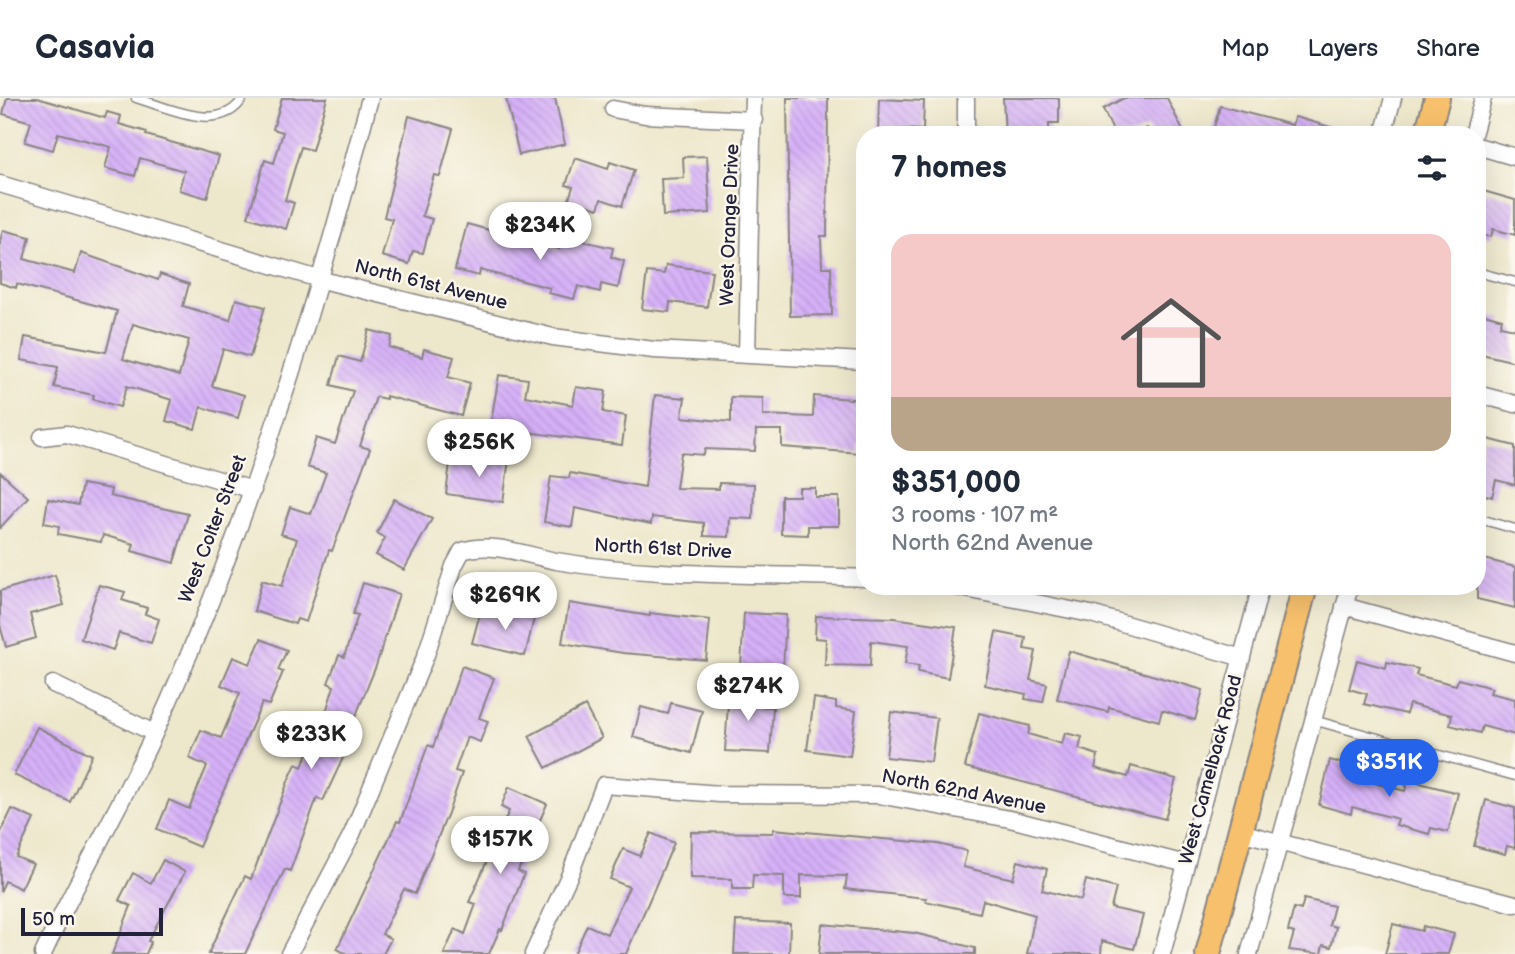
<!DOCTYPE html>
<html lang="en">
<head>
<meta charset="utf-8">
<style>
	:root { --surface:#fff; --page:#f6f6f7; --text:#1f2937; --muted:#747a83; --line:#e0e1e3; --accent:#2563eb }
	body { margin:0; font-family:"Balsamiq Sans",sans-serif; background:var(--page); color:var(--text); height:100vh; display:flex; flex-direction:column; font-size:26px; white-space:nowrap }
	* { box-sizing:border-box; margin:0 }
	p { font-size:23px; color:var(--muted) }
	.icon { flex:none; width:38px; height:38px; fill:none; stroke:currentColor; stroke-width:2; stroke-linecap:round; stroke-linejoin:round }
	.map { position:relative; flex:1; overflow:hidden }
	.sheet { position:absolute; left:856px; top:28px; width:630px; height:469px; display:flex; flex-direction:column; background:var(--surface); border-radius:28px; box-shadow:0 7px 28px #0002 }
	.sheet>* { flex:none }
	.scale { position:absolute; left:21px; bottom:18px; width:142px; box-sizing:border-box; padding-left:7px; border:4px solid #22223b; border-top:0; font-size:19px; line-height:24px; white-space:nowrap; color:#22223b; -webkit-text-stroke:5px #fbf7ec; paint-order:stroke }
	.price { position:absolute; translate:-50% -60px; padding:0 16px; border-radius:24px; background:#fff; color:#222; font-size:23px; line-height:46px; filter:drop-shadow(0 2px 4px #0008) }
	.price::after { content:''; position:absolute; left:50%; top:42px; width:21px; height:16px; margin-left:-10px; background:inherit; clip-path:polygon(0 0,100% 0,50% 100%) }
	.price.current { background:var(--accent); color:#fff }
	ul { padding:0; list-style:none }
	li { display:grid; align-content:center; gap:14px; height:371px; padding:0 35px }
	li span { display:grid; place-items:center; height:217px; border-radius:21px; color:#555 }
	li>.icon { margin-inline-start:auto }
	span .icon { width:126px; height:126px; fill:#fffc; stroke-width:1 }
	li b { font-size:30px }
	h2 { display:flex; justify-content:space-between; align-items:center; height:84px; padding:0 35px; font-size:30px }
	header { display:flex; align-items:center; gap:42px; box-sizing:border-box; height:98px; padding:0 35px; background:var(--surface); border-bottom:2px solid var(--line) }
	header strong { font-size:33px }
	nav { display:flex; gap:38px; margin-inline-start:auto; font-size:24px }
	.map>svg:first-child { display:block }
</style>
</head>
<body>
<header>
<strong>Casavia</strong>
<nav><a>Map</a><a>Layers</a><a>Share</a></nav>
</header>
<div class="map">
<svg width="1515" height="856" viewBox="0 0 1515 856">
	<defs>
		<pattern id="building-back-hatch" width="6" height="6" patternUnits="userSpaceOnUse" patternTransform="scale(1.75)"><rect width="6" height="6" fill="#d6b0f8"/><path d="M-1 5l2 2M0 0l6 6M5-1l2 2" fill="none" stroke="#b797d6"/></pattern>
	</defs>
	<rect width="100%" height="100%" fill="#fbf7ec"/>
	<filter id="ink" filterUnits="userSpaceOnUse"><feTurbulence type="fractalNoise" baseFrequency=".0143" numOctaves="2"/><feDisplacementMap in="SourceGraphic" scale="14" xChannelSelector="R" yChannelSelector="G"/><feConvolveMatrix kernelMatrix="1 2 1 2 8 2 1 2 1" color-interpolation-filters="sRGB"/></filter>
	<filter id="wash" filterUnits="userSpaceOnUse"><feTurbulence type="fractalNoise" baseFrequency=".00686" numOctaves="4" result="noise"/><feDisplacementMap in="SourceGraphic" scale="28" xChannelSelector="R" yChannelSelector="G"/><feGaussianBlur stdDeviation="1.57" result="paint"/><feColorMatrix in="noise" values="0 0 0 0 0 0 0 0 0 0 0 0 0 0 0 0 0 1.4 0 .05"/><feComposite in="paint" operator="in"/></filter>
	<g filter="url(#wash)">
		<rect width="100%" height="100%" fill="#ede7cb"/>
		<g id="blocks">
			<path fill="url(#building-back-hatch)" fill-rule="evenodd" d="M7,0h30l68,20 2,-6 14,4 -2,8 28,8 -1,3 73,21 -12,42 -28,-8 5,-19 -44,-13 -5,18 -30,-8 6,-21 -53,-14 -5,17 -28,-8 6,-20 -28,-8z
				M282,0h45l-15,52 -11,-3 -16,53 9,3 -8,26 -38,-12 17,-57 9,3 9,-31 -10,-3z
				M506,0h49l10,46 -46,11z
				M787,0h41l-1,138h-6l1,31h9l1,48 -42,1z
				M1003,0h56v25h-10v12h-44z
				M1124,0h43l18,37h-34l-4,-7 -14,7h-18l-12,-26z
				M879,1l45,2 -1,29 -20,-1v6h-25z
				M1220,8l72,19 3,-8 46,13v5h-112l-16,-4z
				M409,18l44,13 -13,47 -6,-1 -12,41 10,3 -9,34 -10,-2 -4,13 -27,-8 10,-37 -8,-2z
				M707,58l3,57 -47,3 -2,-37 23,-1 -1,-21z
				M575,60l33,11 2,-7 24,8 -12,36 -21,-7 -3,10 -29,-10 4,-12 -7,-2z
				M1480,92l35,10v35l-22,-6 -2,8 -14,-3z
				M467,126l92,25 3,-13 51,12 -2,9 13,4 -6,27 -17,-4 -1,8 -22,-6 -4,13 -26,-6 2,-5 -70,-18 -1,6 -24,-6z
				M3,132l27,7 -6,22 51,14 6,-20 77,27 2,-6 29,10 -6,22 47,14 6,-21 29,8 -15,50 -27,-8 -11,37 32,9 -6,23 -37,-11 -6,22 -29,-8 6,-21 -45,-14 -7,21 -27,-8 1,-4 -40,-8 4,-20 -37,-7 4,-23 81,15 11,-41 -100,-27 -1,4 -16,-5v-42zM133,226l56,16 -10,36 -56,-17z
				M666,167l46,6 -5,36 -37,-5 -1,10 -27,-3 5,-37 17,2z
				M1477,214l25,7 -2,7 15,3v33l-38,-9z
				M369,232l23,6 -3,11 33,10 2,-8 30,8 -6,20 22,6 -9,33 -75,-20v3l-10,-2 -16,49 10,3 -38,102 -3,-1 -23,72 -9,-3 -2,5 -41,-13 8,-31 20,6 15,-47 -16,-5 9,-27 21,7 15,-41 -19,-6 9,-29 19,6 18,-53 -22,-6 8,-29 21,6z
				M499,277l29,4 -3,17 48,9 3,-18 30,4 -3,21 23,4 -4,29 -132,-18z
				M655,297l30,3 -3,19 49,5v-25l32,1v17l50,2 1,-21 50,4v42l-4,-1v12l-78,-6v-17h-26l-1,21 -50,-2 -1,6 -23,-2 -5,35 43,1v-6l35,1 -1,35 -23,-1 -1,19 -25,-1v-13l-52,-6 -1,7 -76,-16 -3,19 -28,-5 7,-46 18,2 1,-5 75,14z
				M1484,340l31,8v39l-19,-5 -4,17 -15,-4v-29z
				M482,357l27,4 -6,43 -57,-8 4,-31 31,4z
				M0,374l28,25 -28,31z
				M82,386l29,5 -1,7 78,18 -14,49 -42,-12 2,-7 -31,-9 -2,7 -43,-8 1,-8 -15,-3 4,-24 30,6z
				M799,390h16v9h24v29h-31v9l-27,-1v-38h18z
				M394,401l38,20 -28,51 -28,-15 9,-17 -8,-5z
				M1477,459l38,10v41l-38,-9z
				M55,477l9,30 -34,9 6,24 -30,9 -6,-22v-34z
				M363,485l36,11 -23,72 -32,79 4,2 -25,54 -6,-3 -27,73 -5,-2 -40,85h-37l37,-78 6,3 38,-100 7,-15 6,3 24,-55 8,-26 -6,-3 11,-28 5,2 14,-42 -5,-1z
				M99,487l26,7 -3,8 25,8 -2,6 14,5 -8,24 -32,-10 -6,17 -32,-11z
				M569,505l81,13v-3l60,7 -4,40 -83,-7 -61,-10z
				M507,510l28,6 -10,42 -53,-13 8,-30 24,6z
				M744,515l42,2 -3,54 -42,-2z
				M816,518l78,2 62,9 -8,51 -30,-6 1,-6 -14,-2 3,-18 -37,-5 -1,25 -45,-1 1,-26 -11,-1z
				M996,534l30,6 -2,11 12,2 -6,29 17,4 -4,18 -18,-3 1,-5 -41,-9z
				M261,541l26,11 -9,20 5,2 -14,33 -7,-2 -63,144 -42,-18 12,-29 20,9 18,-43 -18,-8 12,-28 20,8 19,-45 -19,-8 12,-28 17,7z
				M1069,553l134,39 -8,30 -33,-10 -3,11 -50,-14 -1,5 -51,-13z
				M1357,562l29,8 1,-6 31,7 -2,6 40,10 2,-6 34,9 -2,5 25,6v36l-33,-9 -2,7 -30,-8 2,-10 -43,-11 -3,10 -42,-10 3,-10 -18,-5z
				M462,568l32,12 -15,40 9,3 -8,21 -13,-5 -12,34 7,2 -14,40 -33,81 -11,-5 -22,45 9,5 -8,15h-36l-10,-5 60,-128 3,1 28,-77 5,2z
				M729,590l25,1v17l19,1 -3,46 -45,-2z
				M814,600l22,4v6l20,3 -6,45 -43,-6z
				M671,605l31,8 -11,42 -58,-16 8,-30 27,7z
				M585,608l17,32 -56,30 -17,-32z
				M891,614l46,6 -6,44 -45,-5z
				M979,615l51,13 -2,8 34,10 3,-11 17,4 -3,12 19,6 -3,13 33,9 3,-11 45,13 -11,40 -200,-52z
				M37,629l55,28 -22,47 -56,-27z
				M1330,662l32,9 -3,10 46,12 3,-11 50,13 -10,39 -17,-4 -2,6 -33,-9 2,-6 -46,-12 -1,7 -32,-9z
				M509,689l38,17 -29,67 6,3 -22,56 -2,-1 -11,25h-45l11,-25 10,5 11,-30 -7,-2 40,-91 -8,-4z
				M1486,702l29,8v40l-8,-2 -2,8 -31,-8z
				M12,711l22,10 -18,38 17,7 -12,25 -16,-8 -5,11v-58z
				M773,731l165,15 29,7 -4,16 50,12 5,-18 29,8 -5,21 39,10 5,-20 30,8 -5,20 32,7 -9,34 -32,-8 -1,13h-74l8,-39 -52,-15 -3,13 -55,-12 1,-3 -81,-9 2,-13 -46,-1v23h-17v-22l-31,-1 -1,14h-20v-10l-42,-1 1,-46 82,1z
				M651,735l23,10 -48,111h-52l13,-29 20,9 22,-47 -19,-8 13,-30 17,7z
				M163,762l22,12 -37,69 3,1 -5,12h-34l19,-48 -12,-6 14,-27 18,10z
				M1304,801l30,7 -5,19 7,2 -5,20 -8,-2 -2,9 -32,-4 5,-17 -6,-2 6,-23 7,2z
				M736,823l54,2 -1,31h-55z
				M822,826l92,9 61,15v6h-156z
				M1393,826l29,7 1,-5 31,8 -6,20h-63z"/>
		</g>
	</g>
	<g filter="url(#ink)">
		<use href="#blocks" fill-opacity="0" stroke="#888483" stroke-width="2"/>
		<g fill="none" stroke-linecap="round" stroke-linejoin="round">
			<g stroke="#888483" stroke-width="11">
				<path id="service" d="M136,0c31,9 85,37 107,0
					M1477,174l38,10
					M1477,420l38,11
					M1313,622l202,56"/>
			</g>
			<g stroke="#888483" stroke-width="19">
				<path id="minor" d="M966,0v37
					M613,11l32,6 109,5
					M1383,37l10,-37
					M1473,37l10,-37
					M1477,48l38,11
					M0,86l322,96 231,57 101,13 210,11
					M747,256l6,-256
					M1477,296l38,10
					M42,339l25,-3 186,56
					M951,488l140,28 151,44
					M1344,508l171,47
					M53,586l101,49
					M1240,734l275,72
					M43,856c34,-75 77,-146 112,-222 93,-203 158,-418 215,-634
					M289,856l63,-120 74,-179 28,-89 8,-15c31,-10 63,4 94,10 101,17 206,12 308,17
					M533,856l37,-80 34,-89 116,9 158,1 132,24 176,45
					M1162,856l99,-368
					M1249,856l101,-368"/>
			</g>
			<g stroke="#888483" stroke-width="28">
				<path id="primary" d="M1427,37l10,-37
					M1208,856l97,-368"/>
			</g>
			<use href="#service" stroke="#fff" stroke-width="8"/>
			<use href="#minor" stroke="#fff" stroke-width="16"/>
			<use href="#primary" stroke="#f7c06c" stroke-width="24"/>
		</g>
	</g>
	<g text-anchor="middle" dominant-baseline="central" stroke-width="5" stroke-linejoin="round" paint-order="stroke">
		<g font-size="19" fill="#22223b" stroke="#fbf7ec">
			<text transform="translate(730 127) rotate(-88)">West Orange Drive</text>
			<text transform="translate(431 187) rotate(14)">North 61st Avenue</text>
			<text transform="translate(213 431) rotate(-69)">West Colter Street</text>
			<text transform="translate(663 451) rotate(3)">North 61st Drive</text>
			<text transform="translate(1211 672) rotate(-75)">West Camelback Road</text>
			<text transform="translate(964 694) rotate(11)">North 62nd Avenue</text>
		</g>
	</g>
</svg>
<div class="scale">50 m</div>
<b class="price" style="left:540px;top:164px">$234K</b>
<b class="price" style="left:479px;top:381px">$256K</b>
<b class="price" style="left:505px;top:534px">$269K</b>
<b class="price" style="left:748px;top:625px">$274K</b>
<b class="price" style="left:311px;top:673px">$233K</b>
<b class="price current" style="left:1389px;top:701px">$351K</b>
<b class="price" style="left:500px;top:778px">$157K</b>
<section class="sheet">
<h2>7 homes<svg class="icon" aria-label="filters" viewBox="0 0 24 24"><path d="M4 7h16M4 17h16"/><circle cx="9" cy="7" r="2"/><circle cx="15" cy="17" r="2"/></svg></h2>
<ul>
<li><span style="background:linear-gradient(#f6c9c9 75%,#b9a48a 0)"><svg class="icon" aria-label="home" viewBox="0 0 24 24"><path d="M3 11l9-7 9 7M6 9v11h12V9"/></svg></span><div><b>$351,000</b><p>3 rooms · 107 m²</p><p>North 62nd Avenue</p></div></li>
</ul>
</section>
</div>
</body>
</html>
